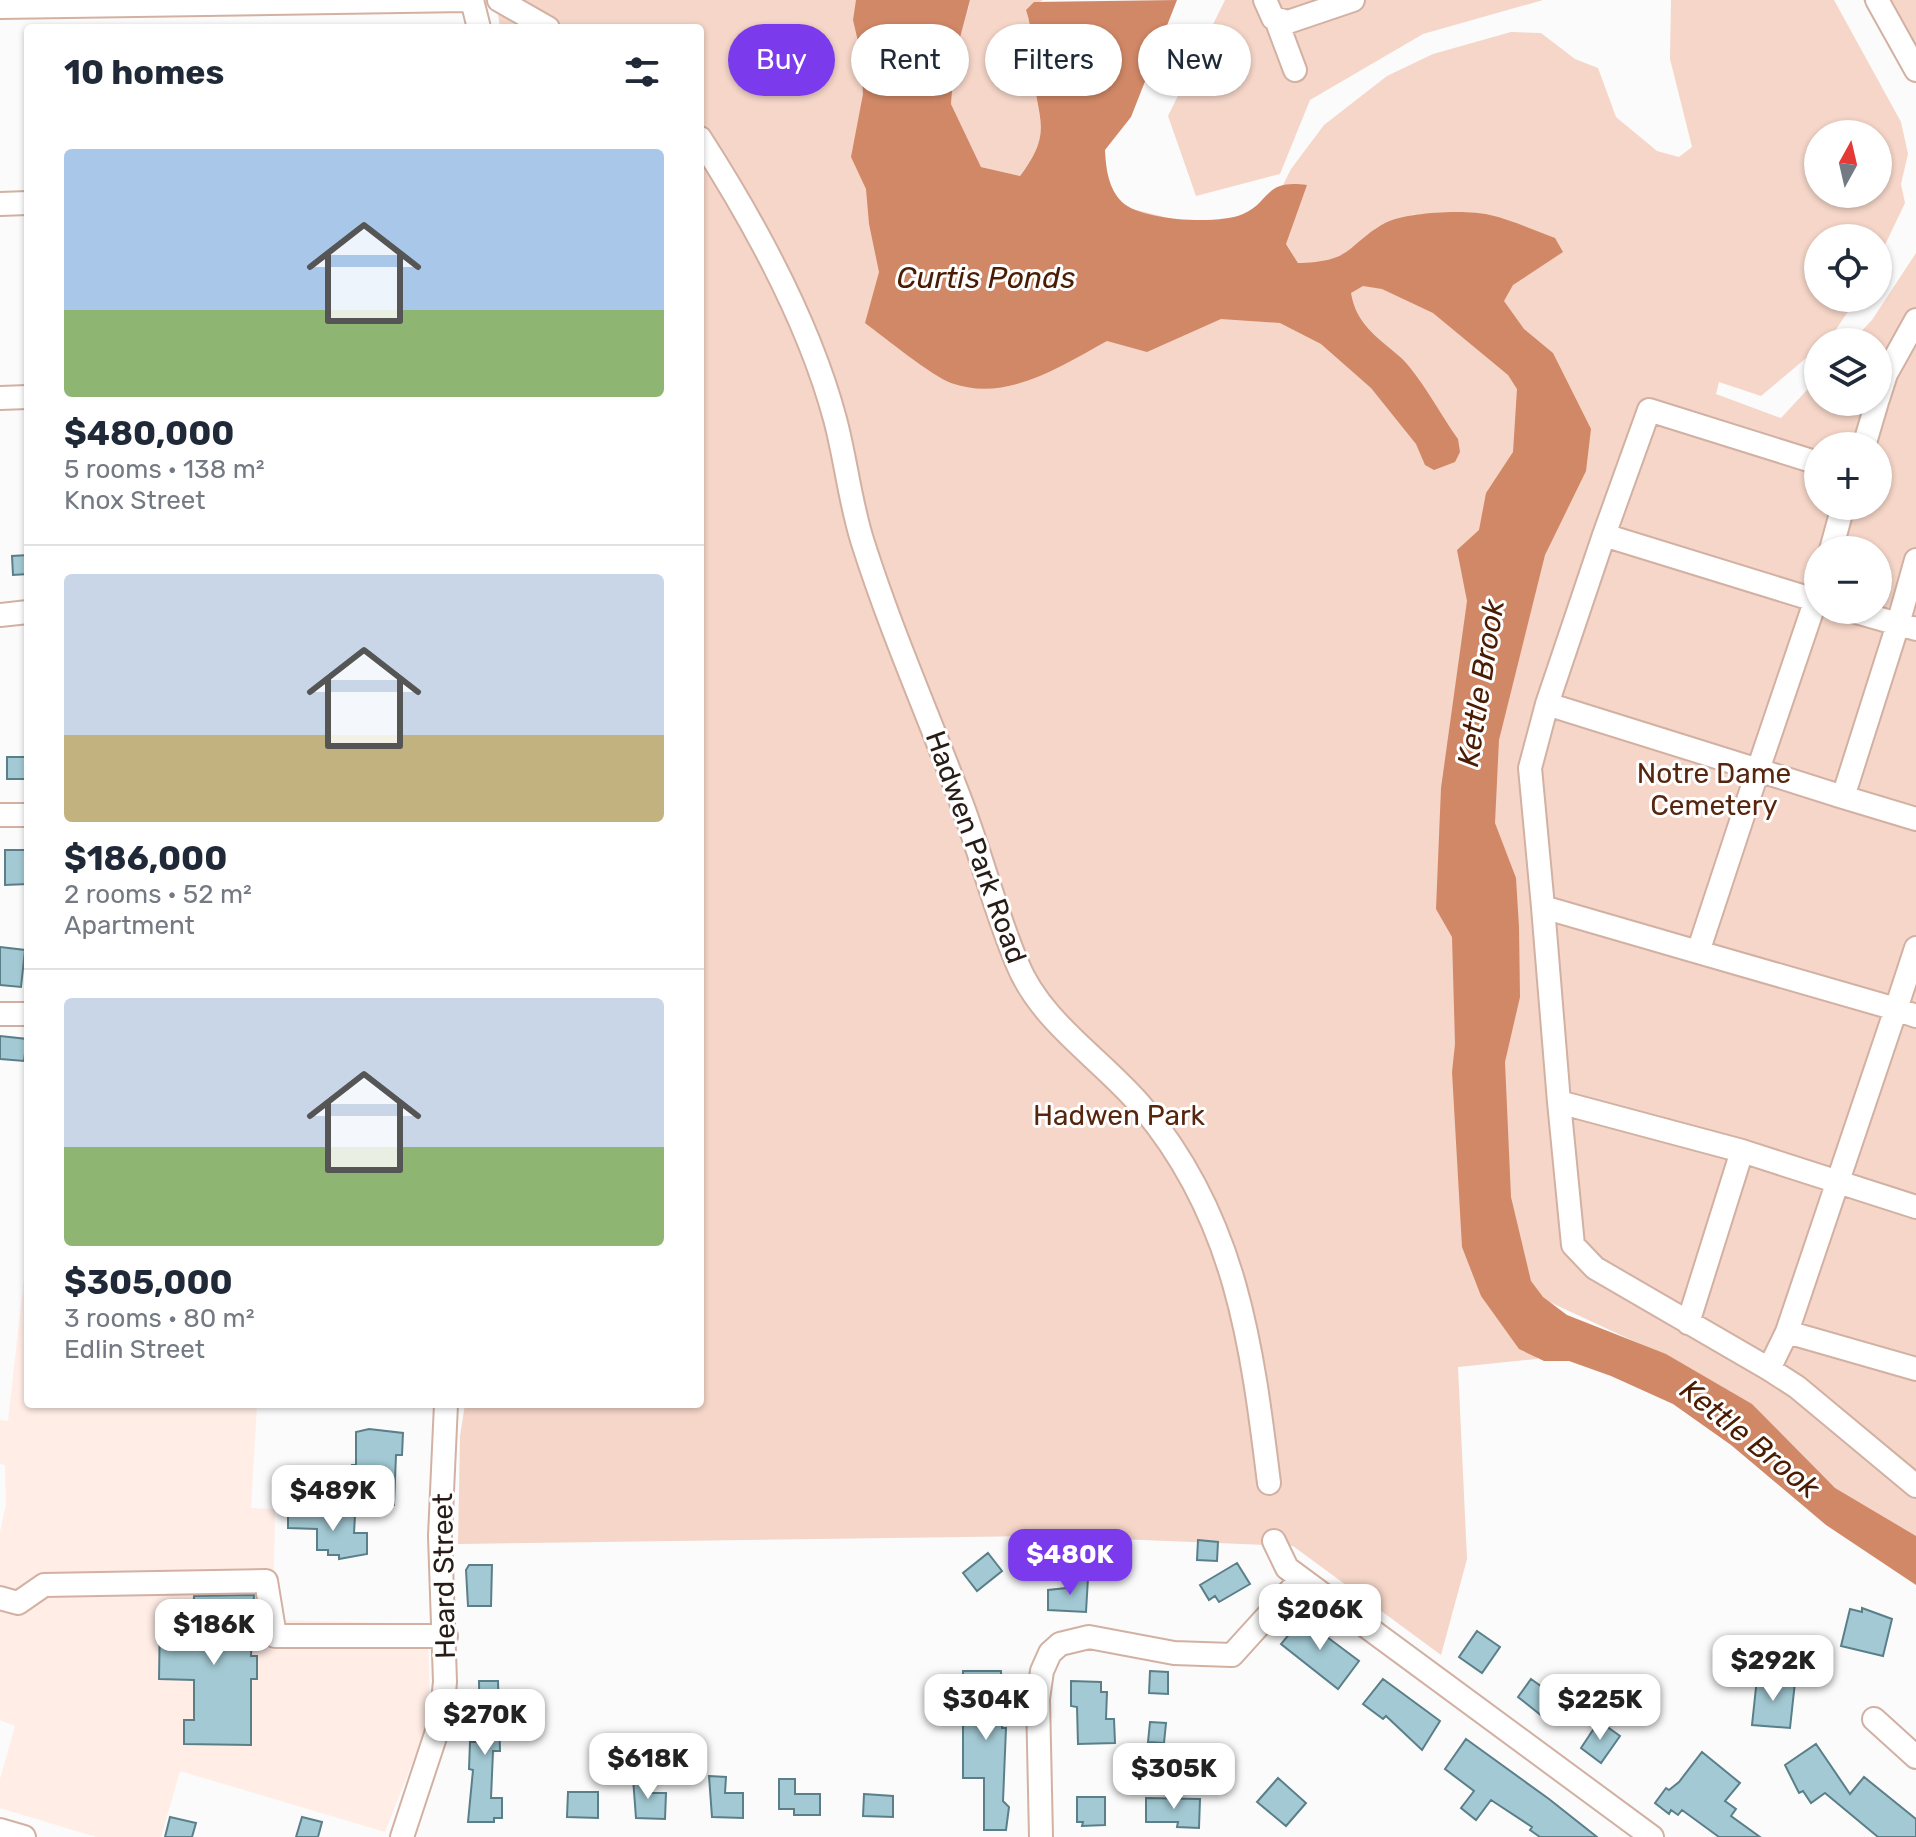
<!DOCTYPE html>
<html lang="en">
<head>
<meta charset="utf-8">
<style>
	:root { --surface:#fff; --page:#f2f2f3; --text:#1f2937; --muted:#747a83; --line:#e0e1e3; --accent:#7c3aed }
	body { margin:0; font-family:Rubik,sans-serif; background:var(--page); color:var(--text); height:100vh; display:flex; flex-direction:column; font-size:30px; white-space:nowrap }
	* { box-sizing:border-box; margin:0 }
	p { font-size:26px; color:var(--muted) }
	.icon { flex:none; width:44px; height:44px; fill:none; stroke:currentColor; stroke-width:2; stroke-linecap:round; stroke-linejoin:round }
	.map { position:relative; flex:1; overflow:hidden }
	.panel { position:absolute; left:24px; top:24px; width:680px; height:1384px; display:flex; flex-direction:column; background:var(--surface); border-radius:8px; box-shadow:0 2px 6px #0004 }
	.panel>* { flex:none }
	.top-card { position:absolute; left:728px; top:24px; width:760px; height:72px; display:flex; gap:16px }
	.needle { width:52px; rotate:8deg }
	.fabs { position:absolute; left:1804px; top:120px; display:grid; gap:16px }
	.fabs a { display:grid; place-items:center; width:88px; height:88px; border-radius:50%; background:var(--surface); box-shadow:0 2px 6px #0004; font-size:40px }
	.price { position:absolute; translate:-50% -68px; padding:0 18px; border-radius:16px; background:#fff; color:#222; font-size:26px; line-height:52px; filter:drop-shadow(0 2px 4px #0008) }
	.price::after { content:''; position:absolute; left:50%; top:48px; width:24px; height:18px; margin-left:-12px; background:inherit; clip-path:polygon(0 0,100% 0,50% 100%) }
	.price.active { background:var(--accent); color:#fff }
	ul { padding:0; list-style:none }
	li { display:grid; align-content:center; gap:16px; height:424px; padding:0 40px }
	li+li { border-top:2px solid var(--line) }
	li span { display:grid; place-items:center; height:248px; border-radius:8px; color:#555 }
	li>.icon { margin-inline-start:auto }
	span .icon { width:144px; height:144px; fill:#fffc; stroke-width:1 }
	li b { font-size:34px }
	h2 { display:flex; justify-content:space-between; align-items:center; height:96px; padding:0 40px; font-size:34px }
	.pill { padding:0 28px; border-radius:36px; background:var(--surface); box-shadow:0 2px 6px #0004; font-size:28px; line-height:72px }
	.pill.active { background:var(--accent); color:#fff }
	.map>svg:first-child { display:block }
</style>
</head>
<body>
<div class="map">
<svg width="1916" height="1837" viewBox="0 0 1916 1837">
	<rect width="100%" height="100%" fill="#fbfbfb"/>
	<path fill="#ffede6" d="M26,1261l2,143h229l-6,104 24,1 -2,111 155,4 2,86 -6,23 -39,99 -205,-61 -19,66h-65l-96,-29v-29l15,-53 -15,-6v-188l6,-28 -1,-39 -5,-1v-44l8,1z"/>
	<path fill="#f5d6c8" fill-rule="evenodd" d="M496,0h473l-2,15 3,-15h73l-17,10c7,21 6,40 7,61 4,50 21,59 -13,105l-39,-9 -30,-63 3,-36 -13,93 259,65 47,-11 33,-24 11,-22 33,-44 63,-49 46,-22 78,-22 30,1 34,26 23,9 18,49 41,34 22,6 13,-10 -22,-88 1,-59h163l67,122 7,32 -7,30 4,19 -21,44 -6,25v-34h-60v60h47l-2,5 -16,10 -16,24 -13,5v6l-57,48 -42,-14 -3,12 65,24 37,-40v24h60v-60h-27l21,-22 44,-67v1288l-20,-5 -256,-192 -97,-45 -6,60 -79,8 9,192 -26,96 -148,-109 -248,-10 -587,8 2,-108 5,-32h235v-1376h-200zM1818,134h60v60h-60zM1416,214l-129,74v-43l11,18h28l28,-13 32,-27zM1818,446h60v60h-60zM1818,550h60v60h-60z
		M1225,0h318l-120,34 -113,66 -30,74 -84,22 -28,-80z
		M1863,0h53v81z"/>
	<path fill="#d18867" d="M856,0h114l-15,56 -4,48 30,63 39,9c34,-45 17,-56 13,-105 -1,-21 0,-40 -7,-61l8,-8 143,-2 -46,117 -26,33c1,18 3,38 17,52 20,19 96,23 121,12 28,-12 20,-35 64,-29l-21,59 12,19c56,-1 48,-18 87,-40 21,-11 82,-14 105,-8 22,5 43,15 65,23l8,14 -50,33 -9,16 20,28 29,24 38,76 -5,42 -41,84 -46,185 -4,83 21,55 3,49 1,70 -15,65 6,135 20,84 12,16 24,18 99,39 86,50 83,84 81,48v49l-90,-60 -95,-80 -58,-41 -62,-28 -42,-15h-25l-25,-12 -38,-53 -19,-49 -10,-175 3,-28 -3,-107 -16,-28 5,-121 26,-187 -10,-51 22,-20 7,-37 27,-41 4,-63 -9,-14 -75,-62 -51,-24 -19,-3 -12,7c5,31 26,44 48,63 19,16 43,61 59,83l2,13 -5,10 -21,8 -9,-5 -9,-21 -45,-56 -50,-44 -41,-21 -59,-4 -74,33 -40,-11c-46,25 -100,62 -156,42 -19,-7 -67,-46 -86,-60l14,-51 -10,-48 -3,-35 -15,-32 12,-63 -3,-44 -7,-30z"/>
	<path fill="#a3cad4" stroke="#5b7f89" stroke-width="2" d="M28,555v19l-15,1 -1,-19z
		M7,757h21v22h-21z
		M5,850h23v34l-23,1z
		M0,947l25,3 -4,37 -21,-2z
		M0,1036l27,3 -3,22 -24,-2z
		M369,1429l34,4 -1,22h-6l-2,50 -41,-2 -2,-23 1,-15h4v-33z
		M288,1514l67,1 -1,18h13v21l-28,5v-4h-11v-5h-11v-21l-29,-1z
		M1198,1540l20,2 -1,19 -20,-1z
		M988,1553l14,18 -25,20 -14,-18z
		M1237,1563l13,21 -31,18 -4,-6 -6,4 -9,-15z
		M469,1565h23l-1,41h-23l-2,-36z
		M1073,1577l15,1 -2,34 -38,-2v-20l18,-2v-7l7,1z
		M254,1595l-3,61h6v23h-6v66l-67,-1v-24h10v-40l-35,-1 1,-63 33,1 1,-21z
		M1862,1608l30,11 -9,37 -42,-10 9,-37 12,3z
		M1305,1615l20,17 -2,2 36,27 -21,28 -57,-45z
		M1477,1631l23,16 -18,26 -23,-16z
		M963,1671h38l1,57h4l-3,73 6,6 -3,23h-22v-52h-21z
		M1150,1671l18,1v22l-19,-1z
		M1757,1678l38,4 -5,46 -38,-3z
		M1383,1679l57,42 -18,29 -36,-34 -3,3 -20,-15z
		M1531,1679l25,18 -14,19 -24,-19z
		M479,1681h19l2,70h-7l-2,47h11v20h-8v4h-26l5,-52 -4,-1 1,-27h10z
		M1071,1681l30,1v10h6l-1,27h8l1,24 -37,1 -1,-37 -6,-1z
		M1599,1721l21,15 -19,27 -20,-15z
		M1150,1722l16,1 -2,20 -16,-1z
		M1466,1739l83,60 48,38h-57l-10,-7 2,-3 -41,-27 -15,20 -15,-12 13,-17 -29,-22z
		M1816,1744l34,50 14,-17 52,42v18h-38l-53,-44 -14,10 -8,-12 -4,2 -14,-28z
		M1702,1752l38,31 -15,18 11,8 -5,7 29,21h-41l-37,-27 -4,5 -7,-5 -2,4 -14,-11 11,-15 3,2 10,-8z
		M709,1776l17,1 -1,16h18v25l-31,-1z
		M633,1778h14v15h19l-1,26 -29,-1z
		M1278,1778l28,25 -20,23 -29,-24z
		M779,1779h16v15h25v21h-26v-6h-15z
		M568,1792h30v26l-31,-1z
		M864,1794l29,2v21l-30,-1z
		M1077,1797h28v28l-23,1 1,-4h-6z
		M1146,1798l54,1 -1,29 -22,-1 1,-5h-32z
		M170,1817l26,6 -4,14h-27z
		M302,1817l20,5 -4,15h-22z"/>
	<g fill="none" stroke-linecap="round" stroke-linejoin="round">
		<g stroke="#d2b1a3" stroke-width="26">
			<path id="minor" d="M472,0l7,28
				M499,0l49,28
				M1265,0l8,18 15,4 65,-22
				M1877,0l39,70
				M0,7l467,-7
				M1277,22l18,48
				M700,138c54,84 109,184 135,281 11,41 15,84 28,124 27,85 63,167 95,251 22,56 36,114 59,169 24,60 85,96 126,145 93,111 109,237 126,375
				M0,204l28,-1
				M0,398l28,-1
				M1878,399l8,-25 30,-54
				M1864,446l13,-44
				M1604,535l45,-125 169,53
				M1831,550l12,-44
				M1818,593l-60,177 85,27
				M1849,610l49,14 18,-64
				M0,615l28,-3
				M1916,629l-18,-5 -55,173 73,22
				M1547,704l211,66 -60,182 -155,-45 -13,-139 17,-64 57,-169 214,66
				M0,815h28
				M1543,907l16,195
				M1916,948l-20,61 20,7
				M1698,952l198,57 -109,323
				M0,1014h28
				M1916,1207l-174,-56 -183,-49 14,143 22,23 174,101 18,-37 129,37
				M1688,1323l54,-172
				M1769,1369l28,18 119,99
				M1274,1541l13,27 365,269
				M0,1598l18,5 26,-18 222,-4 9,55h171
				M1874,1719l42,38
				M0,1830l24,7
				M402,1837l39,-118 4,-37 -5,-146 6,-132
				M1041,1837l-3,-138 4,-28 8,-18 10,-9 29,-7 85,16 58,2 69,-76"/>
		</g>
		<use href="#minor" stroke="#fff" stroke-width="22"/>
	</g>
	<g text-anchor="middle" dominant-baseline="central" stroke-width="6" stroke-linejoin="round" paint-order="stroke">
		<g font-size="28" fill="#56260f" stroke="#fff">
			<text x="1714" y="773">Notre Dame<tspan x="1714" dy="32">Cemetery</tspan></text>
			<text x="1119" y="1115">Hadwen Park</text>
		</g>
		<g font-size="28" fill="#281c16" stroke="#fff">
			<text transform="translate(976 847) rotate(70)">Hadwen Park Road</text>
			<text transform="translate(444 1576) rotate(-91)">Heard Street</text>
		</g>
		<g font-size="30" font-style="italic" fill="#4a1c04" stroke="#fff">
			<text x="986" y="278">Curtis Ponds</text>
			<text transform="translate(1481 683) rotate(-81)">Kettle Brook</text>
			<text transform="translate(1750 1439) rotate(39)">Kettle Brook</text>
		</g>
	</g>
</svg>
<div class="fabs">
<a><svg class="needle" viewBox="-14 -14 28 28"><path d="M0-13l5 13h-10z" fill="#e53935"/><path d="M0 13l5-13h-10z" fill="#747a83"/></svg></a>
<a><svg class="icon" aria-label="locate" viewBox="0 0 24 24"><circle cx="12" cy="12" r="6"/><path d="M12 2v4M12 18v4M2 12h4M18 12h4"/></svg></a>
<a><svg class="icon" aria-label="layers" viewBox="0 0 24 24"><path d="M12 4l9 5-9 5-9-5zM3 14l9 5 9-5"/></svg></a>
<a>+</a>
<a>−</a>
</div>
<b class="price" style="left:333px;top:1533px">$489K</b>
<b class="price active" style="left:1070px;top:1597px">$480K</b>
<b class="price" style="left:1320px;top:1652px">$206K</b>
<b class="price" style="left:214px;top:1667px">$186K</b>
<b class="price" style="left:1773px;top:1703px">$292K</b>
<b class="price" style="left:986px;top:1742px">$304K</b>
<b class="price" style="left:1600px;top:1742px">$225K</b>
<b class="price" style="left:485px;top:1757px">$270K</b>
<b class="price" style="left:648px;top:1801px">$618K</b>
<b class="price" style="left:1174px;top:1811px">$305K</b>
<div class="top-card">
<a class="pill active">Buy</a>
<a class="pill">Rent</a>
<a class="pill">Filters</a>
<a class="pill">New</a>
</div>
<section class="panel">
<h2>10 homes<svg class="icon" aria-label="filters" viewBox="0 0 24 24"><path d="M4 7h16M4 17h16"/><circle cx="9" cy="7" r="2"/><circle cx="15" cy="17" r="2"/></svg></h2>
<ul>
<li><span style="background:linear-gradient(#a9c7e8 65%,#8fb573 0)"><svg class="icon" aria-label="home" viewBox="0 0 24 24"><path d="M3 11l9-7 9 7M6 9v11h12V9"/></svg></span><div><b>$480,000</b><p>5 rooms · 138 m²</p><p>Knox Street</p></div></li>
<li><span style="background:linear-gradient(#c9d6e8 65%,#c2b280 0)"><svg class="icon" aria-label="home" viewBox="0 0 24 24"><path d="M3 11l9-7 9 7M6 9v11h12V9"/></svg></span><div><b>$186,000</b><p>2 rooms · 52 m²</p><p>Apartment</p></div></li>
<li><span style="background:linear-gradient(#c9d6e8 60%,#8fb573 0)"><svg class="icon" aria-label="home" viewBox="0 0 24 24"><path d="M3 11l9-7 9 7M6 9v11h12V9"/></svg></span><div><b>$305,000</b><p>3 rooms · 80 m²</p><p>Edlin Street</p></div></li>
</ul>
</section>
</div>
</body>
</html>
